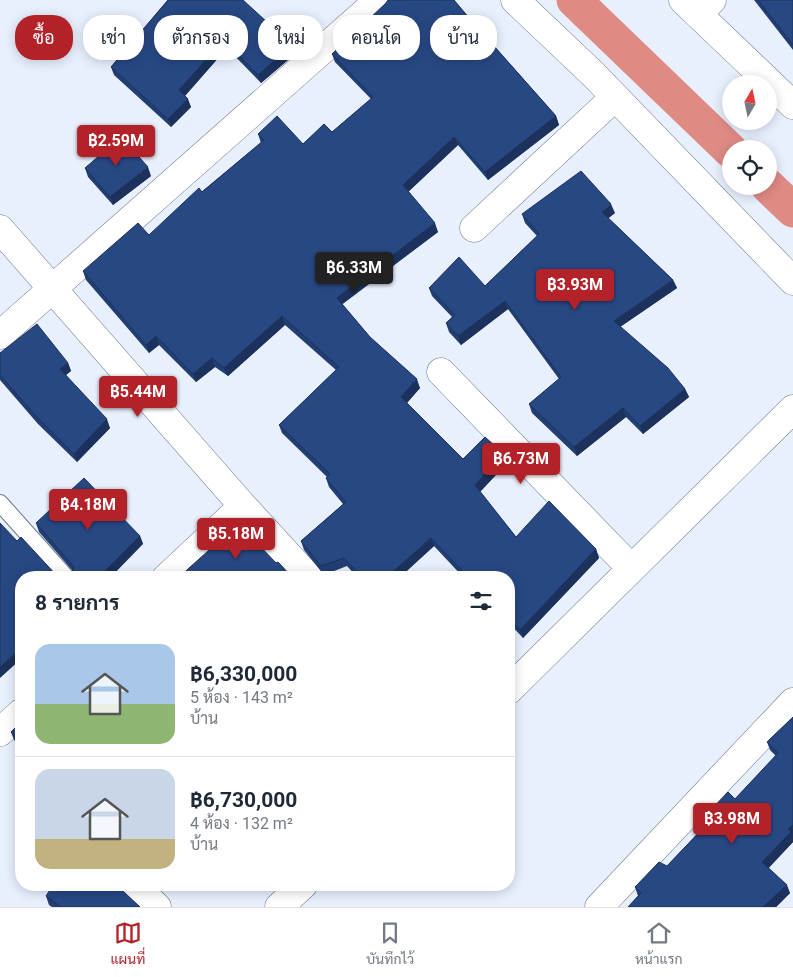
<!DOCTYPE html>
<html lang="th">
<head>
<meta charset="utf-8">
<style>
	:root { --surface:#fff; --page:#f6f6f7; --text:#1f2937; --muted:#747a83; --line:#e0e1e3; --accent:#b32229 }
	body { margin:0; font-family:Roboto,Sarabun,sans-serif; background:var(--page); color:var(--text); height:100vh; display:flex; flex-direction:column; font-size:19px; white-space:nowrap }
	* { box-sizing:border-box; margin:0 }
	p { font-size:16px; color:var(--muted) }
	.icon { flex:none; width:28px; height:28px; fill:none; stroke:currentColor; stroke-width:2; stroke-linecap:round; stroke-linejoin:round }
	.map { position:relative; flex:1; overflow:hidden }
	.details { position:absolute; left:15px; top:571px; width:500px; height:320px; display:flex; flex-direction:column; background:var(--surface); border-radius:20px; box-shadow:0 2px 12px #0003 }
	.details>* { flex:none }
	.top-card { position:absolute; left:15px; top:15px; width:500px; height:45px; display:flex; gap:10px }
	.needle { width:32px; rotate:9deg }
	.fabs { position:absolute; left:722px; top:75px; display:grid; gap:10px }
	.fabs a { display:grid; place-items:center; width:55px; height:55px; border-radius:50%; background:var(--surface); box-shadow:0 2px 12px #0003; font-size:25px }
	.price { position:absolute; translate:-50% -42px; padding:0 11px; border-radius:5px; background:var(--accent); color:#fff; font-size:16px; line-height:32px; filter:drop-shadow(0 1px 2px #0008) }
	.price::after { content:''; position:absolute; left:50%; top:30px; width:15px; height:11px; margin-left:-8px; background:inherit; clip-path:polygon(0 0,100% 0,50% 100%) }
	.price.on { background:#222; color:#fff }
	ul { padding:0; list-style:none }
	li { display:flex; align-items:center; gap:15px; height:125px; padding:0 20px }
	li+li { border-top:1px solid var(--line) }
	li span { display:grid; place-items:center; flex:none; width:140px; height:100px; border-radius:15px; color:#555 }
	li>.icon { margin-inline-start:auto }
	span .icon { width:60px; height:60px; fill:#fffc; stroke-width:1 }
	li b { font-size:21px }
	h2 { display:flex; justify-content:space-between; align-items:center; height:60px; padding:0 20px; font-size:21px }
	.chip { padding:0 18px; border-radius:20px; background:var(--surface); box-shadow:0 2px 12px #0003; font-size:18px; line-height:45px }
	.chip.on { background:var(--accent); color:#fff }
	.dock { display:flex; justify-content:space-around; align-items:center; height:70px; border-top:1px solid var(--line); background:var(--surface); font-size:14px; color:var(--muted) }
	.dock a { display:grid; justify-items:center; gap:2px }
	.dock .on { color:var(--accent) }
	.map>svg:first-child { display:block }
</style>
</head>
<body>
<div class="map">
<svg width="793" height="907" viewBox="0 0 793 907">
	<rect width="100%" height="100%" fill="#e8f0fe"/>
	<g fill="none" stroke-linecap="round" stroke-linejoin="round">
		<path stroke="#e08a84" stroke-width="35" d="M574,0l157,151
			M768,186l25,24"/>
		<g stroke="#6a768a" stroke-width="18">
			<path id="lane" d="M0,503l67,75"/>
		</g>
		<g stroke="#6a768a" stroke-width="29">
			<path id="street" d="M515,0l79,75 199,206
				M698,14l14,-14
				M474,228l141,-131
				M0,229l243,277 66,72
				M0,335l379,-335
				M441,372l190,196
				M166,578l77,-72
				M509,690l284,-281
				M0,732l21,-19
				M134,885l23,22
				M279,907l24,-22
				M599,907l194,-205"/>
		</g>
		<g stroke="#6a768a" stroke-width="29">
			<path id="secondary" d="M683,0l110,105"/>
		</g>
		<use href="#lane" stroke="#fff" stroke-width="16"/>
		<use href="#street" stroke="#fff" stroke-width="28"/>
		<use href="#secondary" stroke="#fff" stroke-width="28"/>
	</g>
	<path fill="#223e72" d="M168,0l127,54 -34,29 -34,-35 -42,48 6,11 -20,20 -57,-52 -3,-8z
		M754,0h39v50z
		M470,19l86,97 3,9 -71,55 -30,-35 -50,47 30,40 -96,72 28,33 50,51 -13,15 56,56 41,-5 3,9 -27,29 36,45 80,12 3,9 -76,80 -14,-15v-45h-45l-30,-32 -35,32h-41l-11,-12 -23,9 -20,-25 -3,-9 42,-37 -14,-17 -3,-9 1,-1 -45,-44 -3,-8 57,-55 -51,-45 -57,51 -13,-9 -19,15 -37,-37 -10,8 -63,-73 -3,-9 66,-36 112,-92 -3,-9 45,10 29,-12 39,-33 -36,-37 -3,-8z
		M85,168l66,8 -38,29 -25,-28z
		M615,213l-7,5 65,62 4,8 -57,39 65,62 4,8 -46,37 -17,-17 -49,39 -45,-43 -3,-9 30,-25 -51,-70 -47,36 -12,-13 -3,-9 6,-6 -20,-21 -3,-8 56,-2 52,-50 -12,-13 -3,-9z
		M0,353l68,10 3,8 -5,4 44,53 -33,34 -39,-38 -38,-44z
		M36,523l104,13 3,8 -73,33 2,-7 -33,-38z
		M793,717v125l-25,26 22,25 -14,14h-148l10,-11 -3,-9 32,-21 36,-38 -2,-7 34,-22 41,-43 -6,-6 -3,-8z
		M21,722v26l-7,-8 -3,-8z
		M46,896l94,11h-88l-3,-2z"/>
	<path fill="#1c325c" d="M224,40l3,8 -45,51 -3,-9z
		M292,45l3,9 -34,29 -3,-8z
		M188,99l3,8 -20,20 -3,-8z
		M556,116l3,9 -71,55 -3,-8z
		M454,137l4,8 -52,49 -3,-9z
		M148,167l3,9 -38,29 -3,-8z
		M611,204l4,9 -10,8 -3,-9z
		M435,223l3,9 -98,74 -3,-8z
		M673,280l4,8 -60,41 -3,-8z
		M505,301l3,8 -47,36 -3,-9z
		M282,316l3,9 -57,51 -4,-8z
		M156,336l3,9 -10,8 -3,-8z
		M212,358l3,9 -19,15 -3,-8z
		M68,363l3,8 -8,6 -3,-8z
		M417,379l3,9 -16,18 -3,-9z
		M685,389l4,8 -46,37 -3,-8z
		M623,408l3,9 -49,39 -3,-9z
		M107,419l3,9 -33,34 -3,-8z
		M504,454l3,9 -29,31 -3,-9z
		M140,536l3,8 -33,34h-12z
		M431,538l3,8 -35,32h-13z
		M596,549l3,9 -76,80 -3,-8z
		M21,647v12l-21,19v-11z
		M793,825v17l-27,29 -4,-9 26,-33z
		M787,885l3,8 -14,14h-13z"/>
	<path fill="#284884" stroke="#1c325c" d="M168,0h75l49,45 -34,30 -34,-35 -45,50 9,9 -20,20 -57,-52z
		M388,0h66l16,19 86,97 -71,56 -31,-35 -51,48 32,38 -98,75 33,39 47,42 -16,18 62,62 22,-22 19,17 -29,31 41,52 33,-36 47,48 -76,81 -11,-12v-40h-40l-38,-40 -45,40h-23l-19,-20 -23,8 -20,-25 45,-39 -20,-24 4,-4 -51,-49 60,-58 -57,-51 -58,52 -12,-10 -19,16 -37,-38 -10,9 -63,-74 55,-48 11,12 50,-47 3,4 62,-52 -6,-6 19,-18 26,28 21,-20 8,8 41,-35 -41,-43 54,-51z
		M758,0h35v45z
		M121,137l27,30 -38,30 -25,-29z
		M581,171l30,33 -9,8 71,68 -59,41 54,47 17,21 -45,37 -17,-18 -49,39 -45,-43 32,-27 -56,-76 -47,35 -12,-13 9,-8 -26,-27 30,-31 26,29 54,-52 -17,-20z
		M37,324l31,39 -8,6 47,50 -33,35 -39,-39 -35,-40v-22z
		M84,478l56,58 -42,42h-30l2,-1 4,-10 -38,-44z
		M0,523l17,18 4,-4 38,41h-38v69l-21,20z
		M238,524l38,39 2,-1 14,15 -114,1z
		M793,717v108l-5,4 3,3 -29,30 25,23 -24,22h-135l13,-14 -6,-6 24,-25 8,4 39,-41 -5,-4 27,-29 7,7 43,-46 -11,-11z
		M21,722v21l-10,-11z
		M53,885h61l10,7 16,15h-79l-15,-11z"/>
</svg>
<div class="fabs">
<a><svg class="needle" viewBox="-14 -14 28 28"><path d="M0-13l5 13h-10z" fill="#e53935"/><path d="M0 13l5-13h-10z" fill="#747a83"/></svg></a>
<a><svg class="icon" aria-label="locate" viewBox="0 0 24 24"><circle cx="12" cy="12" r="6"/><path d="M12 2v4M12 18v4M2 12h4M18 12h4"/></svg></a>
</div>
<b class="price" style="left:116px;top:167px">฿2.59M</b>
<b class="price on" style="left:354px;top:294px">฿6.33M</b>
<b class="price" style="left:575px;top:311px">฿3.93M</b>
<b class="price" style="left:138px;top:418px">฿5.44M</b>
<b class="price" style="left:521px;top:485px">฿6.73M</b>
<b class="price" style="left:88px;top:531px">฿4.18M</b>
<b class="price" style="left:236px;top:560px">฿5.18M</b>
<b class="price" style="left:732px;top:845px">฿3.98M</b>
<div class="top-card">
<a class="chip on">ซื้อ</a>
<a class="chip">เช่า</a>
<a class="chip">ตัวกรอง</a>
<a class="chip">ใหม่</a>
<a class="chip">คอนโด</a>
<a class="chip">บ้าน</a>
</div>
<section class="details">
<h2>8 รายการ<svg class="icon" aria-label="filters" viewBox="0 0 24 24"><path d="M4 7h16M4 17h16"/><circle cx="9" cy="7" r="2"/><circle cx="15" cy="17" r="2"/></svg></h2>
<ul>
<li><span style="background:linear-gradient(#a9c7e8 60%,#8fb573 0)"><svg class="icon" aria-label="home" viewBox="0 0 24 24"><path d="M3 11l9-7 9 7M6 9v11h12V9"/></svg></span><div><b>฿6,330,000</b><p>5 ห้อง · 143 m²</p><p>บ้าน</p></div></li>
<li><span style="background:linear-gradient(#c9d6e8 70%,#c2b280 0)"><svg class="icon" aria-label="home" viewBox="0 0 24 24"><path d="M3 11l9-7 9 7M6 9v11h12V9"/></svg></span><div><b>฿6,730,000</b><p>4 ห้อง · 132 m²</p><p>บ้าน</p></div></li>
</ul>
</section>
</div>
<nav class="dock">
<a class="on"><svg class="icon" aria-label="map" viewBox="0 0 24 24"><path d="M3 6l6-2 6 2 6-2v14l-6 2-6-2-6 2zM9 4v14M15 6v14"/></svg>แผนที่</a>
<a><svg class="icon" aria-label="saved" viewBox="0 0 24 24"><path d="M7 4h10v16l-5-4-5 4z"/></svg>บันทึกไว้</a>
<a><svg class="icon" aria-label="home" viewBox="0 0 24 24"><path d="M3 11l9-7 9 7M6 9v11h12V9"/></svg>หน้าแรก</a>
</nav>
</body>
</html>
